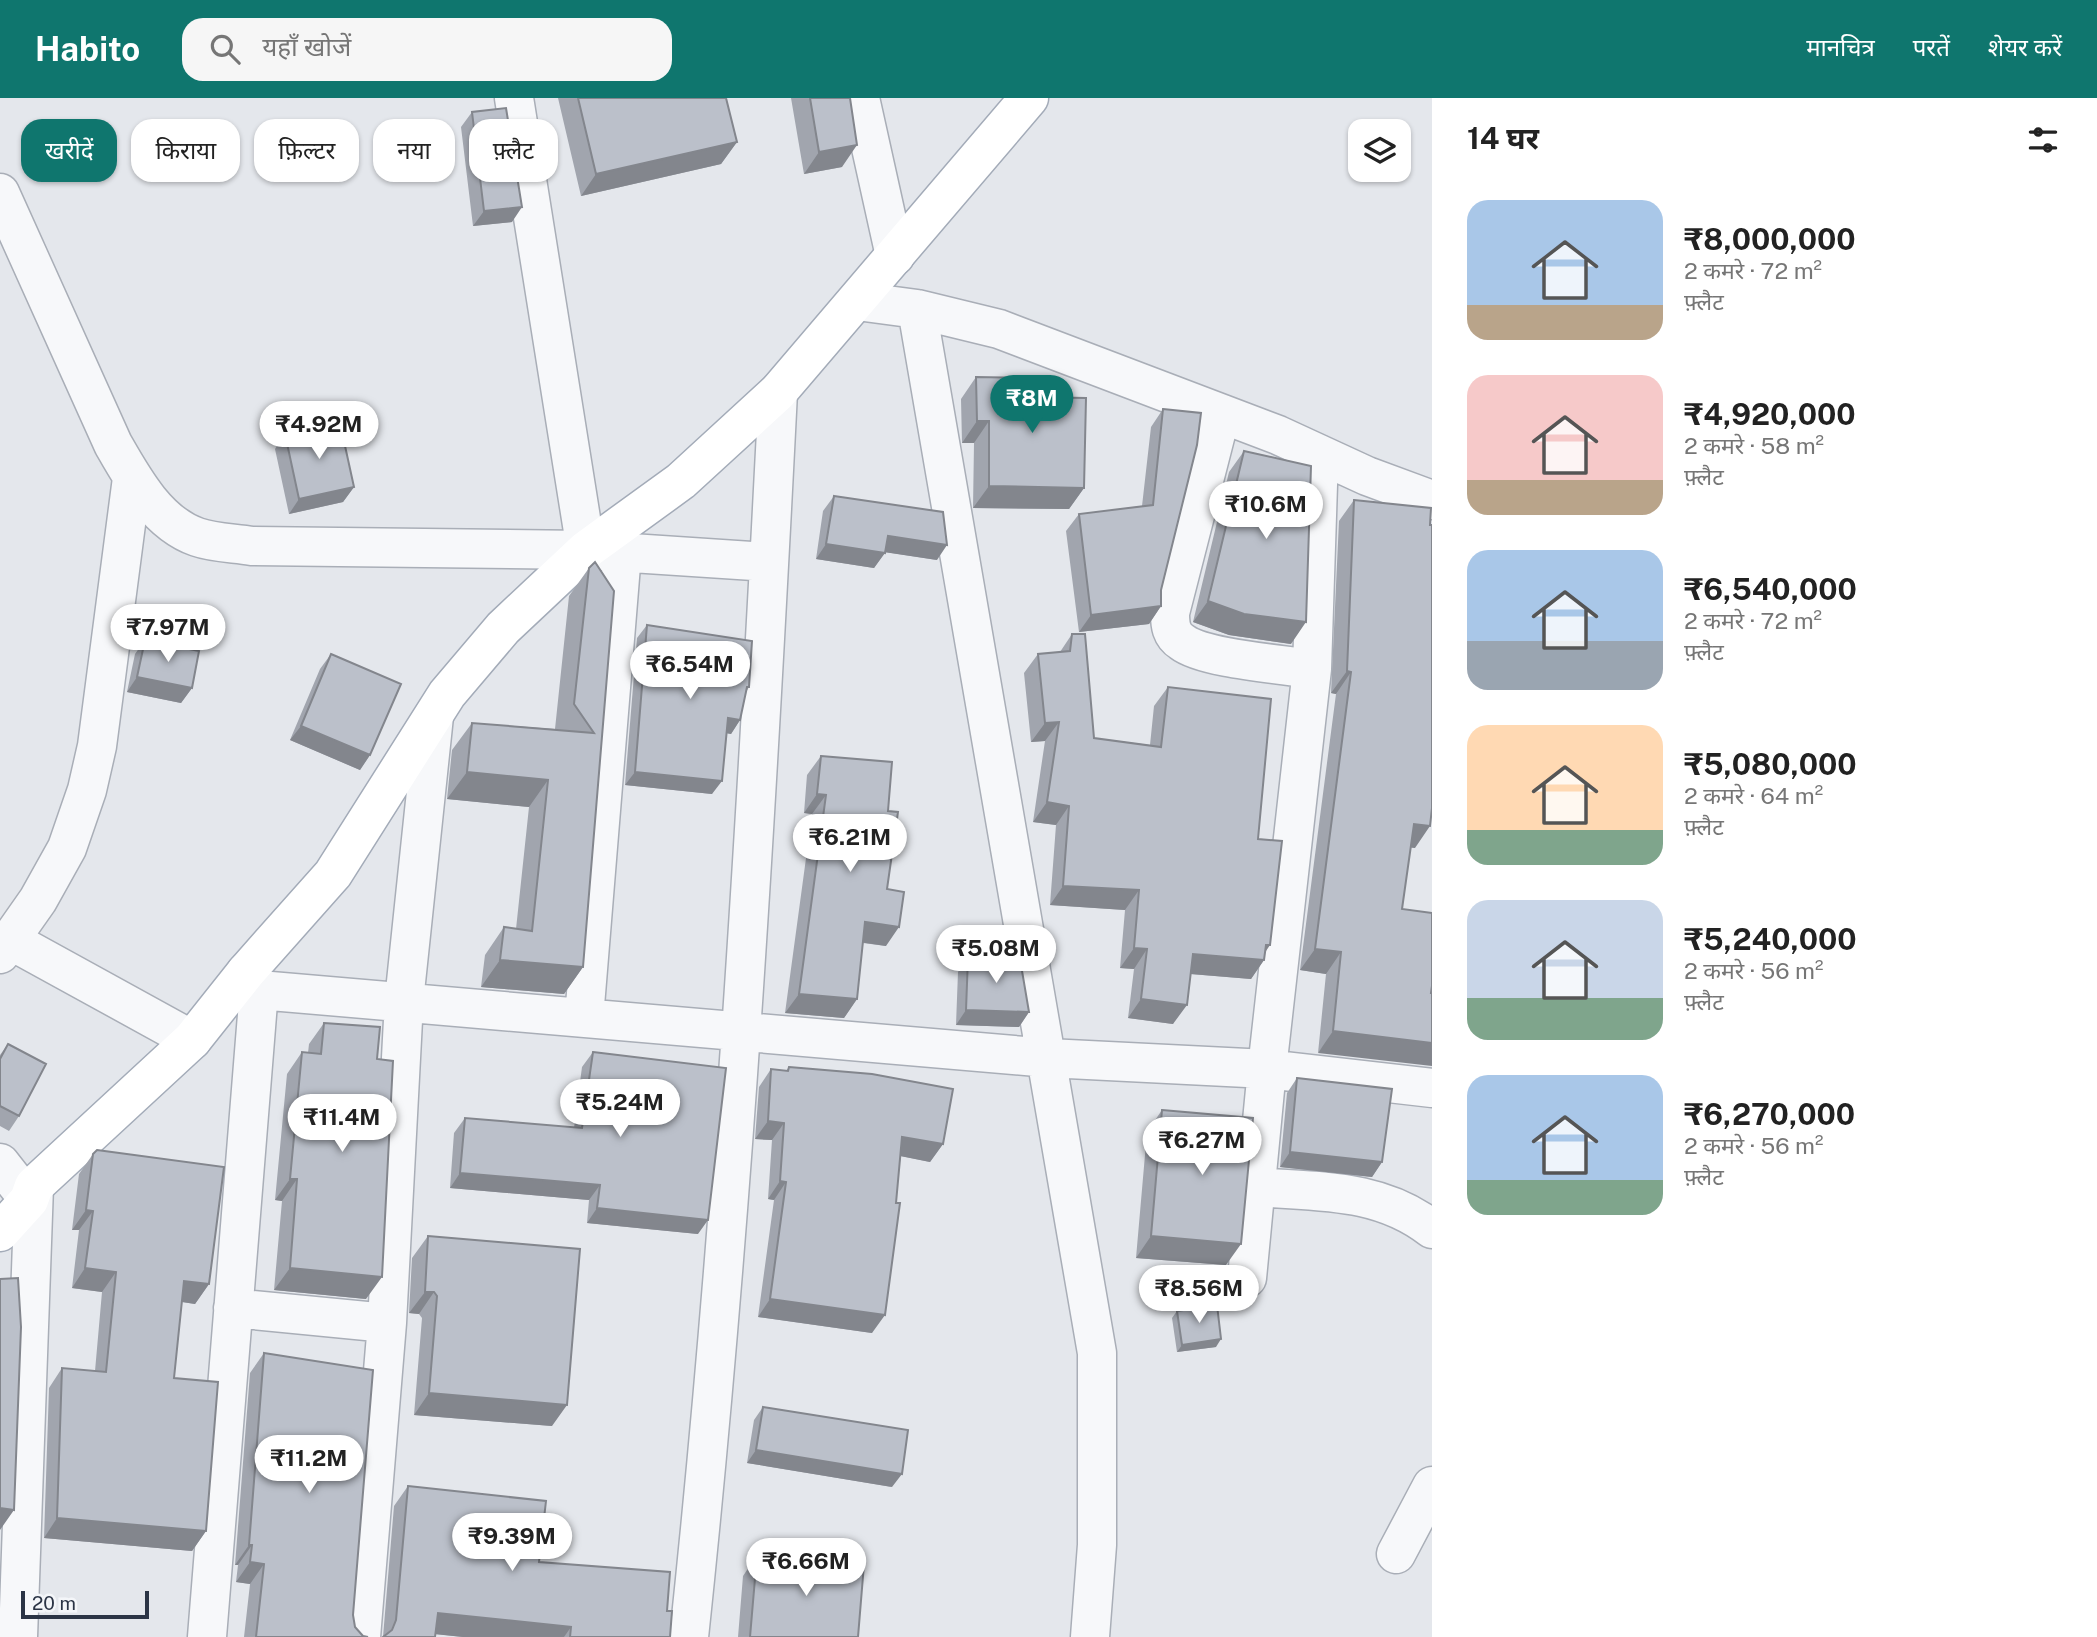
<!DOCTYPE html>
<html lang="hi">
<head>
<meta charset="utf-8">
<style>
	:root { --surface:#fff; --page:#f6f6f6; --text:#222; --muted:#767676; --accent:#0f766e }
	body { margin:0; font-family:"Public Sans","Noto Sans Devanagari",sans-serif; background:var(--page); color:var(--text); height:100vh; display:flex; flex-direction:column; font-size:26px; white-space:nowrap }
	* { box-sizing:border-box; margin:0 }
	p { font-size:23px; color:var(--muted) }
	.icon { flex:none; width:38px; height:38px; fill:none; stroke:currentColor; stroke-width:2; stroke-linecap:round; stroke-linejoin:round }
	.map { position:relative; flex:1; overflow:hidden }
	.details { display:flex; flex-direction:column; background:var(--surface); width:665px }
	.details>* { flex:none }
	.guide { position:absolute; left:21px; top:21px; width:665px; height:63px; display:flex; gap:14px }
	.buttons { position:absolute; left:1348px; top:21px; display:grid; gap:14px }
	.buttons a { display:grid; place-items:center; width:63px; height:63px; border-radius:14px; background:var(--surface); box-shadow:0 2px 5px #0004; font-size:35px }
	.scale { position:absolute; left:21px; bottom:18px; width:128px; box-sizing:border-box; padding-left:7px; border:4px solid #2b3445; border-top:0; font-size:19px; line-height:24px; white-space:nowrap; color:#2b3445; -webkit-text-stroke:5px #f4f6f9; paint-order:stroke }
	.price { position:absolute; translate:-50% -60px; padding:0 16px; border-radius:24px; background:#fff; color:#222; font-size:23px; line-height:46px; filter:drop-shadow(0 2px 4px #0008) }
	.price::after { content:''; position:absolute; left:50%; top:42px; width:21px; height:16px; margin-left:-10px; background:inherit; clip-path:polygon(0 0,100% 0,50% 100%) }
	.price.current { background:var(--accent); color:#fff }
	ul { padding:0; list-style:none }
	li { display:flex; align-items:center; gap:21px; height:175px; padding:0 35px }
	li span { display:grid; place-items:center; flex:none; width:196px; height:140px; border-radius:21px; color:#555 }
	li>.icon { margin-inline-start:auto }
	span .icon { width:84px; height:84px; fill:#fffc; stroke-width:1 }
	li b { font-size:30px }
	h2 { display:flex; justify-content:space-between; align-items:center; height:84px; padding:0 35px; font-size:30px }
	.tag { padding:0 24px; border-radius:21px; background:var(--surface); box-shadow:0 2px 5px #0004; font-size:24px; line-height:63px }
	.tag.current { background:var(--accent); color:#fff }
	header { display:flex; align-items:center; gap:42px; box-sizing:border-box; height:98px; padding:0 35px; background:var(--accent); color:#fff }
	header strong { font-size:33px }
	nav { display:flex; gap:38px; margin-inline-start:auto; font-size:24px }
	.search { width:490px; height:63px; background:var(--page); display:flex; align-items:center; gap:18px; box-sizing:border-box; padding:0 24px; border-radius:21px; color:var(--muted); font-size:26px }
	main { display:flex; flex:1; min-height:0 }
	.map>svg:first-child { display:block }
</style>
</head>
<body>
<header>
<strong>Habito</strong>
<div class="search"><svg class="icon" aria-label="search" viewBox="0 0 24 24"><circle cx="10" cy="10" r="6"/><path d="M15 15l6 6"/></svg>यहाँ खोजें</div>
<nav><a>मानचित्र</a><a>परतें</a><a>शेयर करें</a></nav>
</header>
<main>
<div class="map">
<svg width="1432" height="1539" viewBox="0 0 1432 1539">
	<rect width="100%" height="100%" fill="#e4e7ec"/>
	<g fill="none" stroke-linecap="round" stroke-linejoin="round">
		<g stroke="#a9aeb7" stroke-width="41">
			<path id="minor" d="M514,0l72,452
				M860,0l35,158
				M0,95l113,251c20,35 44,79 84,93 17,6 37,6 55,9l334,4 183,12
				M857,203l60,8 82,20 279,106 89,41 65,24
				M917,211l180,1044v192l-7,92
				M1221,316l-51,199c0,12 1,22 12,29 22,17 100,22 130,27
				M10,842l182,100
				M0,856l38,-54 29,-52 20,-58 10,-44 35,-268
				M259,892l789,68 219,11 165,19
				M584,920l38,-465
				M0,1065l29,37
				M1256,1089c63,5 123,1 176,42
				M1247,1180l20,-209 45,-400 7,-215
				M233,1210l154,15
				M1396,1456l36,-68
				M18,1539l16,-451
				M207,1539l52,-647 -13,-18
				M361,1539l26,-314 17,-322 30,-285
				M689,1539c44,-414 68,-829 89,-1245"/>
		</g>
		<g stroke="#a3abb8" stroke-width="41">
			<path id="major" d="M0,1134l29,-32 5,-14 158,-146 54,-68 87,-98 114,-180 56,-66 83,-78 95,-69 97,-89 251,-294"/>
		</g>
		<use href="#minor" stroke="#f7f8fa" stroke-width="38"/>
		<use href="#major" stroke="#fff" stroke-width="38"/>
	</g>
	<path fill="#a1a5ae" d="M558,0h168l11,44 -16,22 -140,32z
		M791,0h59l-8,69 -38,7z
		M472,14l40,110 -39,4 -12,-99z
		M976,279l53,20 55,91 -15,21 -96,-1 1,-65h-12l-1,-44z
		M1163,311l-2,197 -12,18 -70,8 -13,-101 13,-17 63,-8 9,-79z
		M285,336l69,53 -11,15 -54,12 -14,-65z
		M1244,353l47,193 -62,-9 -36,-13 36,-150z
		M834,398l103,64 -52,-8 -11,16 -58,-9 7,-48z
		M1354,402l76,25 -15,323 -5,-1 -8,62 30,4 -114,140 8,-79 -26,-4 36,-276 -5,-1 8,-172z
		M589,470l25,23 -31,376 -19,27 -83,-7 4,-32 19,-28 12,2 13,-122 -82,-8 5,-49 20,-27 83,6 14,-133z
		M647,527l102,62 -3,5 -6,28 -9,14 -4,-1 -15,61 -87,-9 12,-147z
		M1072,536l22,104 56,7 4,-39 14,-19 90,152 7,114 -1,7 -13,19 -61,-5 -17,50 -45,-6 6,-49 -14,-1 5,-58 -75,-5 6,-80 -23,-3 12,-81 -14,1 -7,-69 14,-19 22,-2z
		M145,542l47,48 -11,15 -54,-11 8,-38z
		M331,556l39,101 -10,15 -70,-30 30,-71z
		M821,658l67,55 -2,135 -23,-3 -6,56 -13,19 -59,-5 27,-199 -8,-1 3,-38z
		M968,859l61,55 -10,15 -63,-2 2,-53z
		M324,925l53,36 -11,240 -92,-9 8,-89 -7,-1 12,-126 15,-22 6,1 1,-9z
		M8,946l11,72 -10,15 -9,-5v-71z
		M593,954l105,182 -111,-11 2,-23 -139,-12 4,-55 11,-15 109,10 8,-61z
		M789,969l154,77 -13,18 -29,-6 -29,177 -114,-16 16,-117 -6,-1 4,-59 -17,-1 4,-52 12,-18 15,2z
		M1297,980l85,84 -10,15 -92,-10 7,-74z
		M1162,1012l64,155 -90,-7 11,-126z
		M93,1056l116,130 -14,20 -13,-2 -8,76 32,153 -14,20 -148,-13 5,-150 13,-20 33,3 7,-79 -30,-4 7,-58h-7l7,-56z
		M428,1138l124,190 -138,-11 8,-97 -3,-4 -10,-1 3,-55z
		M1177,1213l39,36 -39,5 -5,-34z
		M264,1255l89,262 2,12 8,9 5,1h-124l6,-53 -14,-2 2,-17h-3l15,-192z
		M763,1309l129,80 -145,-24 7,-43z
		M408,1388l131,76 128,49 3,26h-207l-27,-3 -53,3 11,-131z
		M757,1457l101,82h-120l5,-61z"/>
	<path fill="#83868d" d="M737,44l-16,22 -140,32 15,-22z
		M857,47l-15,22 -38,7 15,-22z
		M522,109l-10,15 -39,4 11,-15z
		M977,323h12l-15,22h-12z
		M989,388l95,2 -15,21 -96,-1z
		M354,389l-11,15 -54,12 10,-15z
		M888,438l59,9 -10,15 -60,-9z
		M826,446l59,9 -11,15 -58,-9z
		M1208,503l98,21 -15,22 -62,-9 -36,-13z
		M1161,508l-12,18 -70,8 12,-17z
		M1347,573l4,1 -15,22 -5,-1z
		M137,579l55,11 -11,15 -54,-11z
		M728,620l12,2 -9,14 -12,-2z
		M1059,624l-14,19 -14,1 14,-19z
		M301,628l69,29 -10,15 -70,-30z
		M467,674l81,8 -19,27 -82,-8z
		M635,674l87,9 -10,13 -87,-9z
		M817,696l9,1 -14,19 -8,-1z
		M1047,704l22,4 -13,19 -23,-3z
		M1414,726l16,2 -15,22 -17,-2z
		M1063,788l76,4 -14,20 -75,-5z
		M865,824l34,5 -13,19 -34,-5z
		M1266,847h4l-10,15h4l-13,19 -72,-6 14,-19z
		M1134,850l13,1 -13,20 -14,-1z
		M1315,851l26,3 -15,22 -26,-4z
		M500,862l83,7 -19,27 -83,-7z
		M799,896l58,5 -13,19 -59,-5z
		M1141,901l46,6 -14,19 -45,-6z
		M966,912l63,2 -10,15 -63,-2z
		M1333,933l99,12v23l-114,-13z
		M768,1023l16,2 -12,17 -17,-1z
		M902,1039l41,7 -13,18 -40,-8z
		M1290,1054l92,10 -10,15 -92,-10z
		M460,1075l140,12 -11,15 -139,-12z
		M290,1081h7l-15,22 -7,-1z
		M780,1083l6,1 -12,18 -6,-1z
		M597,1110l111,12 -10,14 -111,-11z
		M86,1112l7,1 -14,19h-7z
		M1151,1138l90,8 -15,21 -90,-7z
		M85,1170l31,4 -14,20 -30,-4z
		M290,1170l92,9 -16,22 -92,-9z
		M184,1183l25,3 -14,20 -25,-4z
		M425,1194h9l-15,22 -10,-1z
		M770,1201l115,16 -13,18 -114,-16z
		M1221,1241l-5,8 -39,5 5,-7z
		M429,1295l138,12 -15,21 -138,-11z
		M756,1352l146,24 -10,13 -145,-24z
		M0,1410l14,2 -14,20z
		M57,1420l149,13 -14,20 -148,-13z
		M249,1447h3l-14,20h-3z
		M250,1464l14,2 -14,20 -14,-2z
		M438,1515l133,14 -7,10h-101l-39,-4z"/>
	<path fill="#bbc0ca" stroke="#83868d" stroke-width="2" d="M578,0h148l11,44 -141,32z
		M810,0h40l7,47 -38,7z
		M506,10l16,99 -38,4 -12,-99z
		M976,279l53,1v19l57,1 -2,90 -95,-2v-65h-12z
		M1163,311l38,4 -4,32 -36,145v16l-70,9 -12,-101 74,-9z
		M340,325l14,64 -55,12 -14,-65z
		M1244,353l67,15 -5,156 -62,-8 -36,-13z
		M834,398l109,16 4,33 -59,-9 -3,17 -59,-9z
		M1354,402l77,8 -1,17h2v283l-2,18 -16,-2 -12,85 30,4v73l-1,7h1v50l-99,-12 8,-79 -26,-3 36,-277 -4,-1z
		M595,464l19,29 -31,376 -83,-7 4,-33 28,4 16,-151 -81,-8 5,-49 122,10 -20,-29 15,-136z
		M647,527l105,16 -3,46h-2l-7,33 -12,-2 -6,63 -87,-9z
		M1072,536h13l9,104 67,9 7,-60 103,12 -13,140 24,2 -12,104h-4l-2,15 -71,-6 -6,51 -46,-6 6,-50 -13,-1 5,-58 -76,-4 6,-80 -22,-4 12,-80 -14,1 -7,-69 32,-3z
		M145,542l54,11 -7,37 -55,-11z
		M331,556l70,30 -31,71 -69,-29z
		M821,658l71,6 -4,49 10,1 -11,77 17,3 -5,35 -34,-5 -8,77 -58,-5 27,-199 -9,-1z
		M968,859l52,2 9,53 -63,-2z
		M324,925l56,4 -3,32 16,2 -11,216 -92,-9 7,-89h-7l12,-127 19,2z
		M8,946l38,20 -27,52 -19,-10v-47z
		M593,954l133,16 -18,152 -111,-12 3,-23 -140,-12 5,-55 117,10z
		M789,969l83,7 81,15 -10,55 -41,-7 -6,66h4l-15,112 -115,-16 16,-117 -6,-1 4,-58 -16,-2 3,-52 17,2z
		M1297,980l95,11 -10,73 -92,-10z
		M1162,1012l91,8 -12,126 -90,-8z
		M97,1052l127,17 -15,117 -25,-3 -10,97 44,4 -12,149 -149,-13 5,-150 44,4 10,-100 -31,-4 8,-57 -7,-1 7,-56z
		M428,1138l152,13 -13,156 -138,-12 8,-97 -3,-4h-9z
		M18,1180l3,49 -7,183 -14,-2v-229z
		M1217,1207l4,34 -39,6 -5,-34z
		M264,1255l109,17 -20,245 2,12 8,9 5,1h-112l8,-73 -14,-2 2,-17h-3z
		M763,1309l145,23 -6,44 -146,-24z
		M408,1388l138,15 -7,61 131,10 -3,39h5l-2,26h-100l1,-10 -133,-14 -3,24h-52l9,-7 4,-10z
		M757,1457l107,9 -6,73h-108z"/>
</svg>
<div class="buttons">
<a><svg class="icon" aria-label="layers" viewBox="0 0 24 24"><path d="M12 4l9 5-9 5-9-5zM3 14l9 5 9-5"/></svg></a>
</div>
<div class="scale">20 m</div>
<b class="price current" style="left:1032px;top:337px">₹8M</b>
<b class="price" style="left:319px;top:363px">₹4.92M</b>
<b class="price" style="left:1266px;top:443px">₹10.6M</b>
<b class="price" style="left:168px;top:566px">₹7.97M</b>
<b class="price" style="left:690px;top:603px">₹6.54M</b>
<b class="price" style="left:850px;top:776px">₹6.21M</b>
<b class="price" style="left:996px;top:887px">₹5.08M</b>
<b class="price" style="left:620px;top:1041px">₹5.24M</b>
<b class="price" style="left:342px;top:1056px">₹11.4M</b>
<b class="price" style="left:1202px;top:1079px">₹6.27M</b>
<b class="price" style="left:1199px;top:1227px">₹8.56M</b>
<b class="price" style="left:309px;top:1397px">₹11.2M</b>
<b class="price" style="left:512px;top:1475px">₹9.39M</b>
<b class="price" style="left:806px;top:1500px">₹6.66M</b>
<div class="guide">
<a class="tag current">खरीदें</a>
<a class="tag">किराया</a>
<a class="tag">फ़िल्टर</a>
<a class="tag">नया</a>
<a class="tag">फ़्लैट</a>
</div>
</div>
<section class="details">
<h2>14 घर<svg class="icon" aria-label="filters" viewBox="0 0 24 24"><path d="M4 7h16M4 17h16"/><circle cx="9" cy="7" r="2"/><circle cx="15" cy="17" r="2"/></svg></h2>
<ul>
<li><span style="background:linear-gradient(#a9c7e8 75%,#b9a48a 0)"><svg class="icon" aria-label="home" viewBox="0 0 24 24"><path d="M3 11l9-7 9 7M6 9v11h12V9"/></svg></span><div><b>₹8,000,000</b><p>2 कमरे · 72 m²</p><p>फ़्लैट</p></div></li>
<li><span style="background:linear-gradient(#f6c9c9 75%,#b9a48a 0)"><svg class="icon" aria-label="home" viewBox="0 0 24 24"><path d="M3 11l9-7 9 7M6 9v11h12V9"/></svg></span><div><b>₹4,920,000</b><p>2 कमरे · 58 m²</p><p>फ़्लैट</p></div></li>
<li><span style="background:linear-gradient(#a9c7e8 65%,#9aa5b1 0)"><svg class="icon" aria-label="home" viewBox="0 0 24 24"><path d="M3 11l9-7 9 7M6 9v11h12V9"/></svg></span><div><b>₹6,540,000</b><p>2 कमरे · 72 m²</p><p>फ़्लैट</p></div></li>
<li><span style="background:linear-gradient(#ffd9b3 75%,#7fa58c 0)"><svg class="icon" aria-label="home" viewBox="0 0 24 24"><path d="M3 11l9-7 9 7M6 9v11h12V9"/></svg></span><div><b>₹5,080,000</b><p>2 कमरे · 64 m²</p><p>फ़्लैट</p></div></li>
<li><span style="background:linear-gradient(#c9d6e8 70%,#7fa58c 0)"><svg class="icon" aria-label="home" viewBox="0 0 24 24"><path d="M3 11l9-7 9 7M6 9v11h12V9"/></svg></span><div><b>₹5,240,000</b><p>2 कमरे · 56 m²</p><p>फ़्लैट</p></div></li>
<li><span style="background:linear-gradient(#a9c7e8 75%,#7fa58c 0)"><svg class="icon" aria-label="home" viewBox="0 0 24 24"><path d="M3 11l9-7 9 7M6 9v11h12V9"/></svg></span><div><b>₹6,270,000</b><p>2 कमरे · 56 m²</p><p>फ़्लैट</p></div></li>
</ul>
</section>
</main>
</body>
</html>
